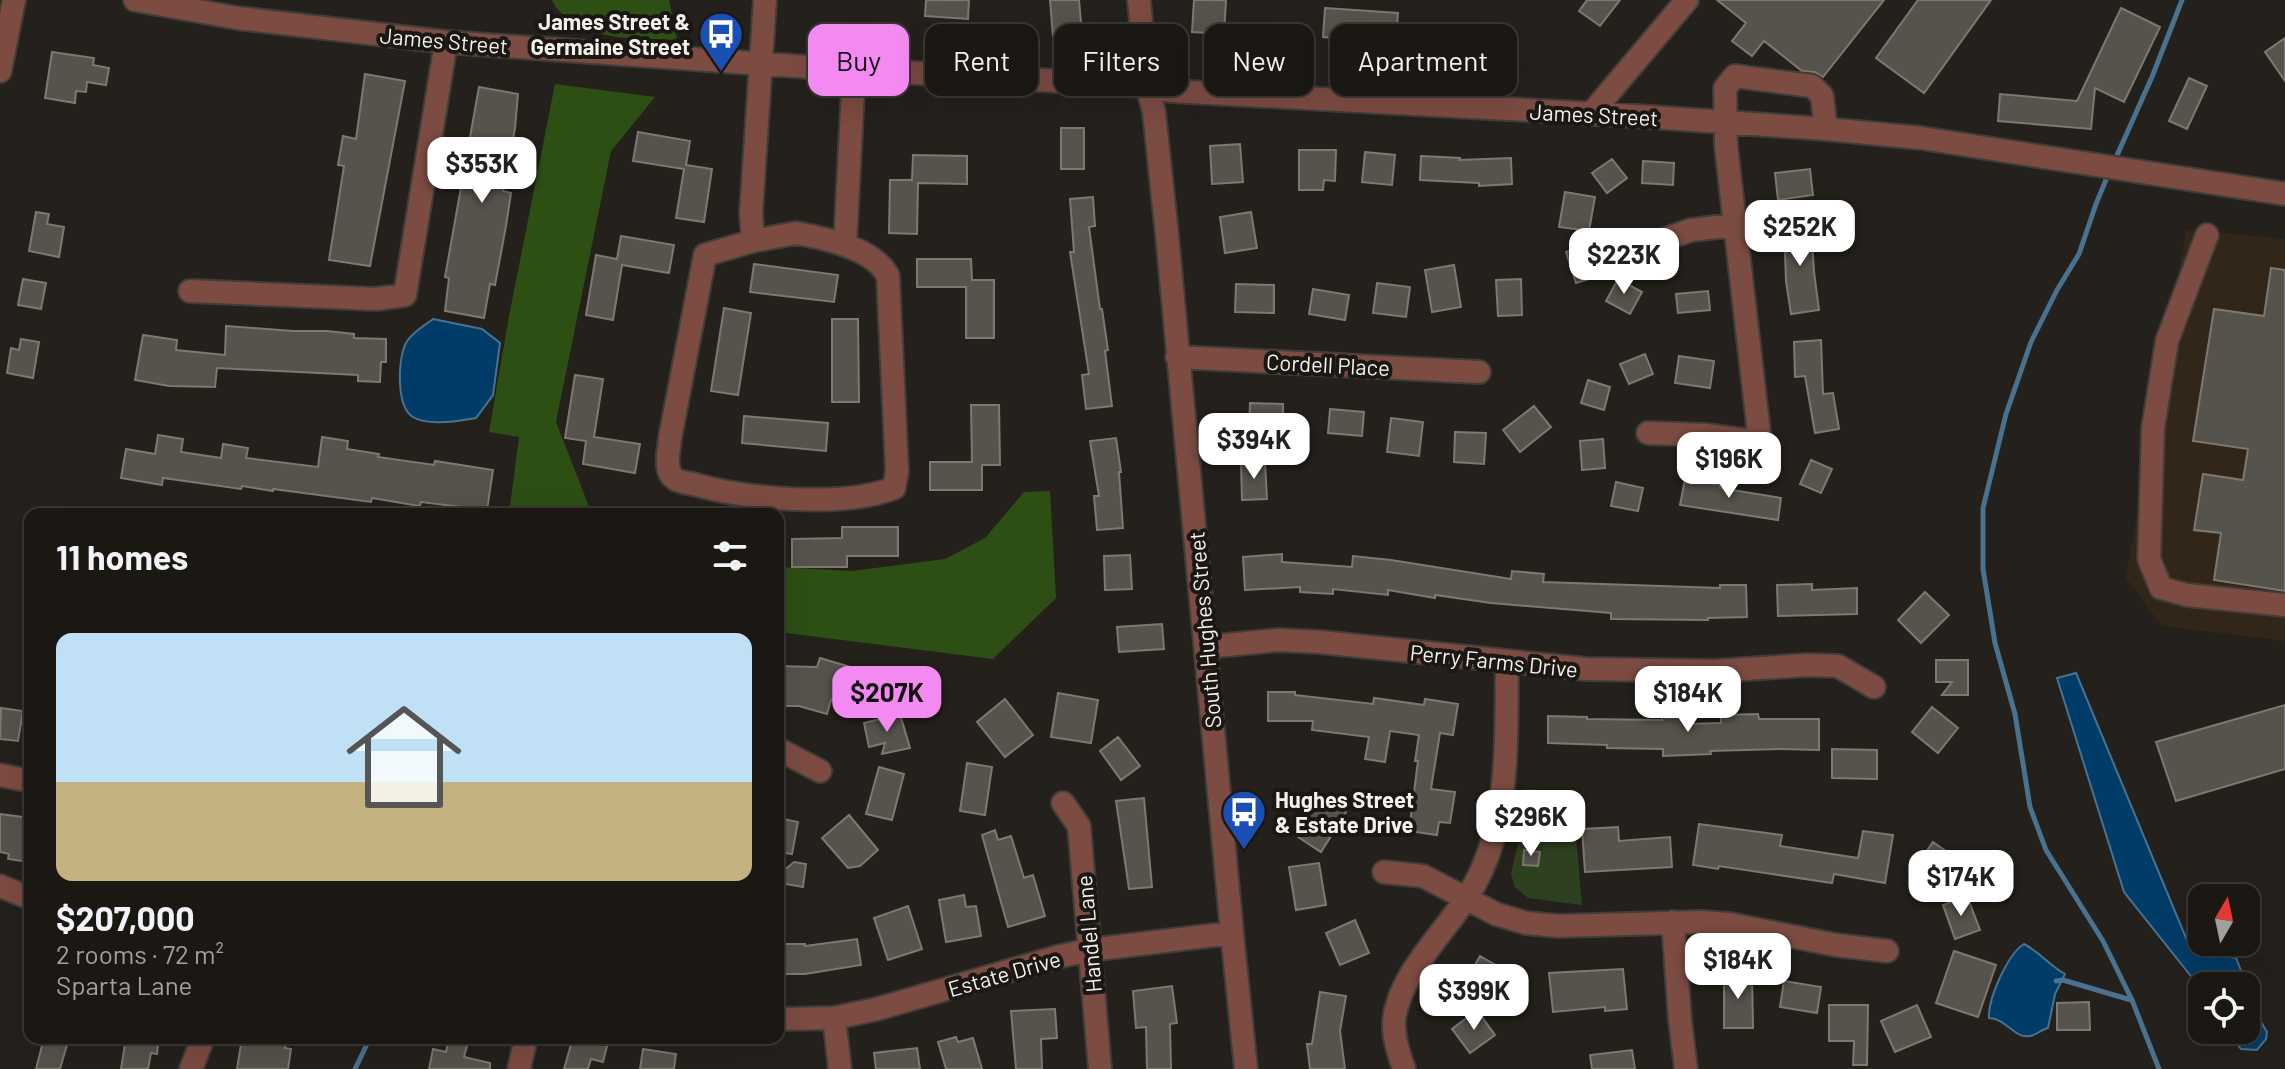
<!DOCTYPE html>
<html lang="en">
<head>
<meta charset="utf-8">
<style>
	:root { --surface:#1b1814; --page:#282522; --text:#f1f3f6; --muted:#a0a0a0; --line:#393734; --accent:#f38af2 }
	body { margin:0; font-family:Barlow,sans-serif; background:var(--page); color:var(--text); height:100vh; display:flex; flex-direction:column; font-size:30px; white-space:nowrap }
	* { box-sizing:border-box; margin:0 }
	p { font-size:26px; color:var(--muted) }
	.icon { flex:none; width:44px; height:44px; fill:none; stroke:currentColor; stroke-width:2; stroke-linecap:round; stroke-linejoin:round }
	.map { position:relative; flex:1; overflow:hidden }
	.panel { position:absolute; left:24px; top:508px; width:760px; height:536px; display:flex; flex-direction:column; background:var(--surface); border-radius:16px; box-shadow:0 8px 32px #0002,0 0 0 2px var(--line) }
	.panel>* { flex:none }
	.hud { position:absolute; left:808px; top:24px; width:760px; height:72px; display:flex; gap:16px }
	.needle { width:52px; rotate:9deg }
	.fabs { position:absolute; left:2188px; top:884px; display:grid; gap:16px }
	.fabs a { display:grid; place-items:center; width:72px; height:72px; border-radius:16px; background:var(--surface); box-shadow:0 8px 32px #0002,0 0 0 2px var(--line); font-size:40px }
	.price { position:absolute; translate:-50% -68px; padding:0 18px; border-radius:16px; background:#fff; color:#222; font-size:26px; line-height:52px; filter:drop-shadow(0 2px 4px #0008) }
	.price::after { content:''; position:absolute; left:50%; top:48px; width:24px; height:18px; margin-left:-12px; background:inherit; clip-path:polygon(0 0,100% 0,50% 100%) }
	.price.on { background:var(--accent); color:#111 }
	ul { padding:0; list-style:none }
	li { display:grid; align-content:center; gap:16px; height:424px; padding:0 32px }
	li span { display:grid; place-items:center; height:248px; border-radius:16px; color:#555 }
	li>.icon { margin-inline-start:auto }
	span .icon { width:144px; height:144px; fill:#fffc; stroke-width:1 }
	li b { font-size:34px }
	h2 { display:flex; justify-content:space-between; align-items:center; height:96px; padding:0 32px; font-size:34px }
	.tag { padding:0 28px; border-radius:16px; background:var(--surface); box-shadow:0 8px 32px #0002,0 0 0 2px var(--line); font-size:28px; line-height:72px }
	.tag.on { background:var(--accent); color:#111 }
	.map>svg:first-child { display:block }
</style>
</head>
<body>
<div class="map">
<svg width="2285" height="1069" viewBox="0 0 2285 1069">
	<rect width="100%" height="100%" fill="#24201b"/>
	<path fill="#312617" d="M2186,229l99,10v402l-123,-15 -36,-48z"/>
	<path fill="#2d4121" d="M1526,789l46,3 10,113 -54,-7 -13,-11 -4,-13 11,-49z"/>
	<path fill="#2d4f14" d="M552,0h117l8,40c-40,-2 -76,2 -109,-22 -8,-6 -12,-9 -16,-18z
		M555,84l100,13 -44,54 -55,271 36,92h-83l10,-77 -30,-5 20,-116z
		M1050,491l6,107 -63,61 -215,-27v-65l74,4 93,-12 40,-21 39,-46z"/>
	<path fill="#003c68" stroke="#497290" stroke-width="2" d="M433,319l49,10 18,14 -7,52 -17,23c-16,3 -49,8 -63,-1 -17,-10 -15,-56 -8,-72 5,-11 19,-19 28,-26z
		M2076,673l115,277 45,8 25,64 6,10 -1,7 -9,11 -16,-1 -14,-19h19v-44h-44v4l-78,-98 -67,-214z
		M2024,944c17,9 25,21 41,30l-10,20 -7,34c-8,2 -11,7 -18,8 -16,3 -24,-18 -41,-18 -1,-20 19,-64 35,-74z"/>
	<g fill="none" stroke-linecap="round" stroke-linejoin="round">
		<path stroke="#497290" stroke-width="5" d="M2114,162l38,-85 30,-77
			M2108,175l-12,29 -17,50 -22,36 -26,52 -25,72 -23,94v61l12,74 20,71 15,93 16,43 57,91 29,59 27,69
			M2056,981l7,-1 68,20
			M355,1069l15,-31"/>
	</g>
	<path fill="#56524c" stroke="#7d7872" stroke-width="2" d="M926,0h43l-1,19 -43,-3z
		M1050,0h29l3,34 -29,2z
		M1194,0h32l-2,34 -32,-2z
		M1587,0h33l-20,26 -21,-15z
		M1717,0h167l-61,77 -8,-5 -13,-1 -38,-30 -12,15 -20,-15 14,-18z
		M1918,0h73l-67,93 -48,-35z
		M1325,8l73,5 -2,30 -73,-6z
		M2121,8l39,19 -36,75 -29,-14 -4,41 -93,-8 2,-27 77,7z
		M2285,38v43l-20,-29z
		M52,52l42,6 -1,7 16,3 -3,17 -19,-3 -1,10 -10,-1 -1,12 -30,-5z
		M365,74l40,7 -35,185 -41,-6 15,-94 -6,-1 5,-29 13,3z
		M2189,78l18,8 -20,43 -18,-8z
		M479,87l39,7 -3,34 -12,63 8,2 -5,33 -11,59 -5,-1 -6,34 -39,-7 4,-33 -4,-1z
		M1061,128h23v41h-23z
		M638,132l52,9 -4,24 26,4 -8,53 -28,-4 8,-49 -51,-8z
		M1240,144l3,38 -31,2 -2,-38z
		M1299,150h37l-1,31 -11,-1 -1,10h-24z
		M1365,152l30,3 -3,30 -30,-3z
		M913,155l54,1v28l-49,-1 -1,51 -28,-1 1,-53h22z
		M1421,156l39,2 -1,2 52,-2 1,26 -33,2v-3l-59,-3z
		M1612,159l15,19 -20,15 -15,-20z
		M1643,161l31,2 -1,22 -31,-2z
		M1810,169l3,26 -35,5 -3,-27z
		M1565,192l30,5 -6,34 -30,-4z
		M1093,197l2,29 -6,1 11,82h2l6,41 -3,1 7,55 -26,3 -4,-34 7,-1 -19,-122h4l-4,-53z
		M36,212l13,2 -2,10 17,3 -5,30 -30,-6z
		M1251,212l6,36 -32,5 -5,-36z
		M1811,222l3,50 5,38 -28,4 -5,-33 -2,-58z
		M621,236l53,9 -5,28 -47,-8 -9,55 -27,-5 10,-60 21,4z
		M1593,243l10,32 -27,8 -10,-31z
		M917,259h54l1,21h22v58h-28v-51h-49z
		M754,264l84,11 -4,27 -84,-10z
		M1454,265l7,42 -29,5 -7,-42z
		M2271,268l14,2v321l-71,-11 7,-47 -27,-3 9,-56 40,6 5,-31 -55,-8 21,-132 50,7z
		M23,279l23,4 -5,26 -23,-4z
		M1521,279l1,36 -24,1 -2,-36z
		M1618,279l24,13 -12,22 -24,-13z
		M1377,283l33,4 -4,30 -33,-4z
		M1236,284l38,1v28l-39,-1z
		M1313,289l36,6 -4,25 -36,-6z
		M1708,291l2,19 -32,3 -2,-19z
		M724,308l27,5 -13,82 -27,-4z
		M832,319h26l1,83h-27z
		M226,326l67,5h34l27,3v4l32,1v23h-5l-1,20 -22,-1v-6l-141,-7 -2,19 -46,-1 -34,-6 8,-45 34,5 -1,10 49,5z
		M21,339l18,3 -6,36 -26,-5 4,-25 8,2z
		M1821,340l2,54 10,-1 6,36 -24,4 -10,-57 -10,1 -1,-35z
		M1645,354l8,20 -24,10 -9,-20z
		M1679,356l35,5 -4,27 -35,-5z
		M575,375l28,4 -9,58 46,7 -5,29 -52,-9 3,-23 -21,-3z
		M1588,380l22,7 -6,23 -23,-7z
		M1250,403l33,1v27l-34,-1z
		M971,405h28l1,60h-18v25h-52v-28h42z
		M1534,406l17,21 -31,25 -17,-22z
		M1330,409l34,3 -2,24 -34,-3z
		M744,416l84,7 -2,28 -84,-8z
		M1391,418l32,4 -4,34 -32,-4z
		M1455,432l31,1 -2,31 -30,-2z
		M158,435l25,4 -2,13 40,6 2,-14 25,4 -2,10 72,9 4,-30 26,4 -1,8 32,5 -1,3 56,8 1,-4 58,9 -6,40 -66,-8 -1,4 -48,-8 -1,4 -98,-13v2l-31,-5 -1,3 -78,-11 -1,7 -41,-7 5,-29 29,5z
		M1116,438l5,34h-2l4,56 -26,2 -3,-34h5l-9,-55z
		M1603,439l2,29 -23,2 -2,-29z
		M1811,460l21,9 -11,24 -21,-9z
		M1265,462l2,37 -25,1 -1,-37z
		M1685,479l35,6v3l61,10 -3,22 -98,-15z
		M1616,482l27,6 -5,23 -27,-5z
		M842,527h56v29h-51v11h-55v-28l50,-1z
		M1282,554v8l70,5 1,-11 38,4 120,19 1,-8 32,3 -1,8 177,6v-3h26l1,32 -39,1v2l-97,-1v-6l-120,-10 -56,-8v3l-47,-8v5l-55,-6v5l-33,-2v-5l-55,3 -2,-33z
		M1130,555l2,34 -27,1 -1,-34z
		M1812,584v6l45,-2v26l-79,2 -1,-31z
		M1925,592l24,23 -28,28 -23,-23z
		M1162,624l2,25 -45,3 -2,-25z
		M820,658l37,11 -10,35 -16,-4 -4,14 -28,-8h-21v-40l39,1z
		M1936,660h32v35h-26l10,-13h-16z
		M1268,692h27v3l78,9 1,-6 50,7 1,-6 33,5 -5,31 -13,-2 -9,56 24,3 -5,31 -11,-1 -2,13 -28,-4 9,-70h-3l4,-26 -29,-4 -5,31 -20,-3 4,-22 -57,-7 1,-9h-45z
		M1058,693l40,7 -7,43 -40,-6z
		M1005,699l28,36 -28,22 -28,-35z
		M2285,705v64l-109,32 -20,-59z
		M1932,707l26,21 -20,25 -26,-21z
		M1,708l22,3 -5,30 -18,-2z
		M1662,711h22l1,13 36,-1v-8l37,-1 1,5h60v31l-37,-1 -72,2 1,3 -48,2v-7l-56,-1v-3l-59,-2v-27l39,1v2l75,1z
		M900,714l10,34 -28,6 3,-11 -16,4 -5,-24z
		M1118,737l22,29 -19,14 -21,-29z
		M1832,749l45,1v29l-45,-1z
		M967,763l25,4 -7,48 -25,-4z
		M879,767l25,7 -12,46 -26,-6z
		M1320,796l26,16 -25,40 -26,-17z
		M1144,798l8,89 -23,2 -13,-88z
		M0,814l30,4v44l-22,-3 1,-5 -9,-2z
		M849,815l29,35 -18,16 -12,2 -26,-30z
		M778,818l20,4 -6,32 -14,-2z
		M1699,824l83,11 -2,11 78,12 5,-27 30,4 -8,48 -51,-9 -2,9 -113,-17 -1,3 -25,-4z
		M1618,827l1,14 51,-4 2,30 -87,5 -3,-43z
		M995,830l3,10 13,-4 13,42 9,-3 12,41 -37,11 -26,-92z
		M1933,842l31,22 -19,25 -30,-21z
		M1524,850l16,2 -2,14 -15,-1z
		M794,862l12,2 -3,23 -23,-4 2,-11z
		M1319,863l7,42 -30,5 -7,-43z
		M964,895l2,12 10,-1 5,30 -35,6 -7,-42z
		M1967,896l13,34 -25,9 -12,-34z
		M908,906l14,43 -34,11 -14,-42z
		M1355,920l14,33 -29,12 -14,-32z
		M857,939l4,26 -56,9h-27v-30h27v2z
		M1954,951l42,14 -18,52 -42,-14z
		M1480,956l23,13 -19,33 -23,-13z
		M1623,969l4,40 -22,2v-4l-52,5 -4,-39z
		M1724,973h28l1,55h-29z
		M1784,981l37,6 -4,26 -37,-6z
		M1172,986l5,37 -7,1 1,45h-24l-1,-42 -10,1 -3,-37z
		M1320,992l26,4 -6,35 5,38h-35l-3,-25h5z
		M2089,1002l1,28h-33v-27z
		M1829,1005h39l-1,60h-14l1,-24h-25z
		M1917,1005l14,32 -36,15 -14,-31z
		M1055,1009l2,29 -16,1 1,30h-26l-5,-58z
		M1477,1010l18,25 -25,18 -18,-24z
		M956,1037l2,5 15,-4 9,31h-36l-8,-27z
		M44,1038h25l-9,31h-24z
		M126,1038h33l-2,16 -6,-1 -3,16h-27z
		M242,1038h44l-1,10 6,1 -3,20h-51z
		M449,1038l19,4 -4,15 26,6v6h-61l4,-20 13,3z
		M586,1038h23l-6,24 -12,-3 -3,10h-24l8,-28 12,4z
		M917,1048l3,21h-44l-2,-16z
		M643,1049l33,5 -2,15h-34z
		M1632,1050l3,19h-43l-2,-14z"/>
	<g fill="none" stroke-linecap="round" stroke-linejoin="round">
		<g stroke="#413d38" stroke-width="26">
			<path id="minor" d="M135,0l102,18 209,24 363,25 338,19 24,5 465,25 190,13 95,9 364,56
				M1139,0l8,86 7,26 13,123 65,698 14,136
				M0,71l14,-71
				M1591,114l96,-114
				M796,233c28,5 78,15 92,43l9,195 -3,17c-51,20 -149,11 -201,-4 -5,-1 -14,-2 -18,-5 -12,-8 -6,-29 -5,-41l35,-183 48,-14z
				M2207,235l-40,106 -14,87 -4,131 12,29 26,7 98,10
				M753,241l-2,-28 14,-213
				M1654,243l37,-13 44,-5
				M845,245l9,-175
				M190,291l186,8 29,-4 41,-253
				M1177,357l302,15
				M1648,433l57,2 55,7 -34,-296 -1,-58 10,-12 77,10 10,10 4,33
				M1206,647l72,-7 42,2 266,27 129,2 92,-6 31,1 36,21
				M778,749l42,22
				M0,775l30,6
				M1063,803l16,23 21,243
				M1384,872l39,4 73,38 30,9 32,3 143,-4 28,2 107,21 51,6
				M0,886l30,12
				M1673,922l7,98 6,49
				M834,1018l6,51
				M778,1019l56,-1 43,-9 180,-52 32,-7 143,-17
				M191,1069l12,-31
				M519,1069l7,-31
				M1404,1069c-5,-15 -11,-32 -10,-48 4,-44 47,-85 71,-121 12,-17 22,-40 28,-61 16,-57 13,-119 14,-178"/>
		</g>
		<use href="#minor" stroke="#7c4b42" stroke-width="22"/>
	</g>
	<defs>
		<g id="bus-pin" transform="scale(2.3)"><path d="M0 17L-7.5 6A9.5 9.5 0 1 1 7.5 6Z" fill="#1a4fb4" stroke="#1b1712"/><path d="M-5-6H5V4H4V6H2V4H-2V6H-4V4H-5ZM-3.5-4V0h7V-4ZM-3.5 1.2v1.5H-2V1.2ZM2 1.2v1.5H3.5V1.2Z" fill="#fff"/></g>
	</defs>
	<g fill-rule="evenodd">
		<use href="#bus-pin" x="721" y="34"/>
		<use href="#bus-pin" x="1244" y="812"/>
	</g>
	<g text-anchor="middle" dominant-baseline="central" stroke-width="8" stroke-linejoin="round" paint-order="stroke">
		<g font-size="22" font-weight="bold" fill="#f4f1ed" stroke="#1b1712" text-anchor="end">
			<text x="690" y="21">James Street &amp;<tspan x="690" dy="25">Germaine Street</tspan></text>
			<text x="1275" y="799" text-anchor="start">Hughes Street<tspan x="1275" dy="25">&amp; Estate Drive</tspan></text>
		</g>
		<g font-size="22" fill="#f4f1ed" stroke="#1b1712">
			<text transform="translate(444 40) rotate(5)">James Street</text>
			<text transform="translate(1594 114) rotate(3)">James Street</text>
			<text transform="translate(1328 364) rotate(3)">Cordell Place</text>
			<text transform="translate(1204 630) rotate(-95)">South Hughes Street</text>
			<text transform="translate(1494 660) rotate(6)">Perry Farms Drive</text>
			<text transform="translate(1088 934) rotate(-95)">Handel Lane</text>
			<text transform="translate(1004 973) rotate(-16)">Estate Drive</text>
		</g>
	</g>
</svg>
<div class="fabs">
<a><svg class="needle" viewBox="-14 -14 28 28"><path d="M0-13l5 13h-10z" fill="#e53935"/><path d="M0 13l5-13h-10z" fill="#a0a0a0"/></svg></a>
<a><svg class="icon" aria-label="locate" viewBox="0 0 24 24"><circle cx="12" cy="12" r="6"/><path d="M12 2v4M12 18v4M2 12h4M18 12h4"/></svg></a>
</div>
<b class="price" style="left:482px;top:205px">$353K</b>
<b class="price" style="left:1800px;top:268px">$252K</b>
<b class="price" style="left:1624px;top:296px">$223K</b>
<b class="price" style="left:1254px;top:481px">$394K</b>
<b class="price" style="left:1729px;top:500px">$196K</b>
<b class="price on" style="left:887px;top:734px">$207K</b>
<b class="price" style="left:1688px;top:734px">$184K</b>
<b class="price" style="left:1531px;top:858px">$296K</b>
<b class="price" style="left:1961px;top:918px">$174K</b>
<b class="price" style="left:1738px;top:1001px">$184K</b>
<b class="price" style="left:1474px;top:1032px">$399K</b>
<div class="hud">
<a class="tag on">Buy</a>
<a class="tag">Rent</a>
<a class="tag">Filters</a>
<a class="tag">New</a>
<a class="tag">Apartment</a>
</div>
<section class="panel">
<h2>11 homes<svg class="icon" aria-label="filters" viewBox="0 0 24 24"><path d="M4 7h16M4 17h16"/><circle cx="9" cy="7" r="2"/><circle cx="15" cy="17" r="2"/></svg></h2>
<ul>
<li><span style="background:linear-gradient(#bfe0f5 60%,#c2b280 0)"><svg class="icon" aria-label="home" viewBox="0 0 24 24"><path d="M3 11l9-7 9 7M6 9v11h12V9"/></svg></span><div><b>$207,000</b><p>2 rooms · 72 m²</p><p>Sparta Lane</p></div></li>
</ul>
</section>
</div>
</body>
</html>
